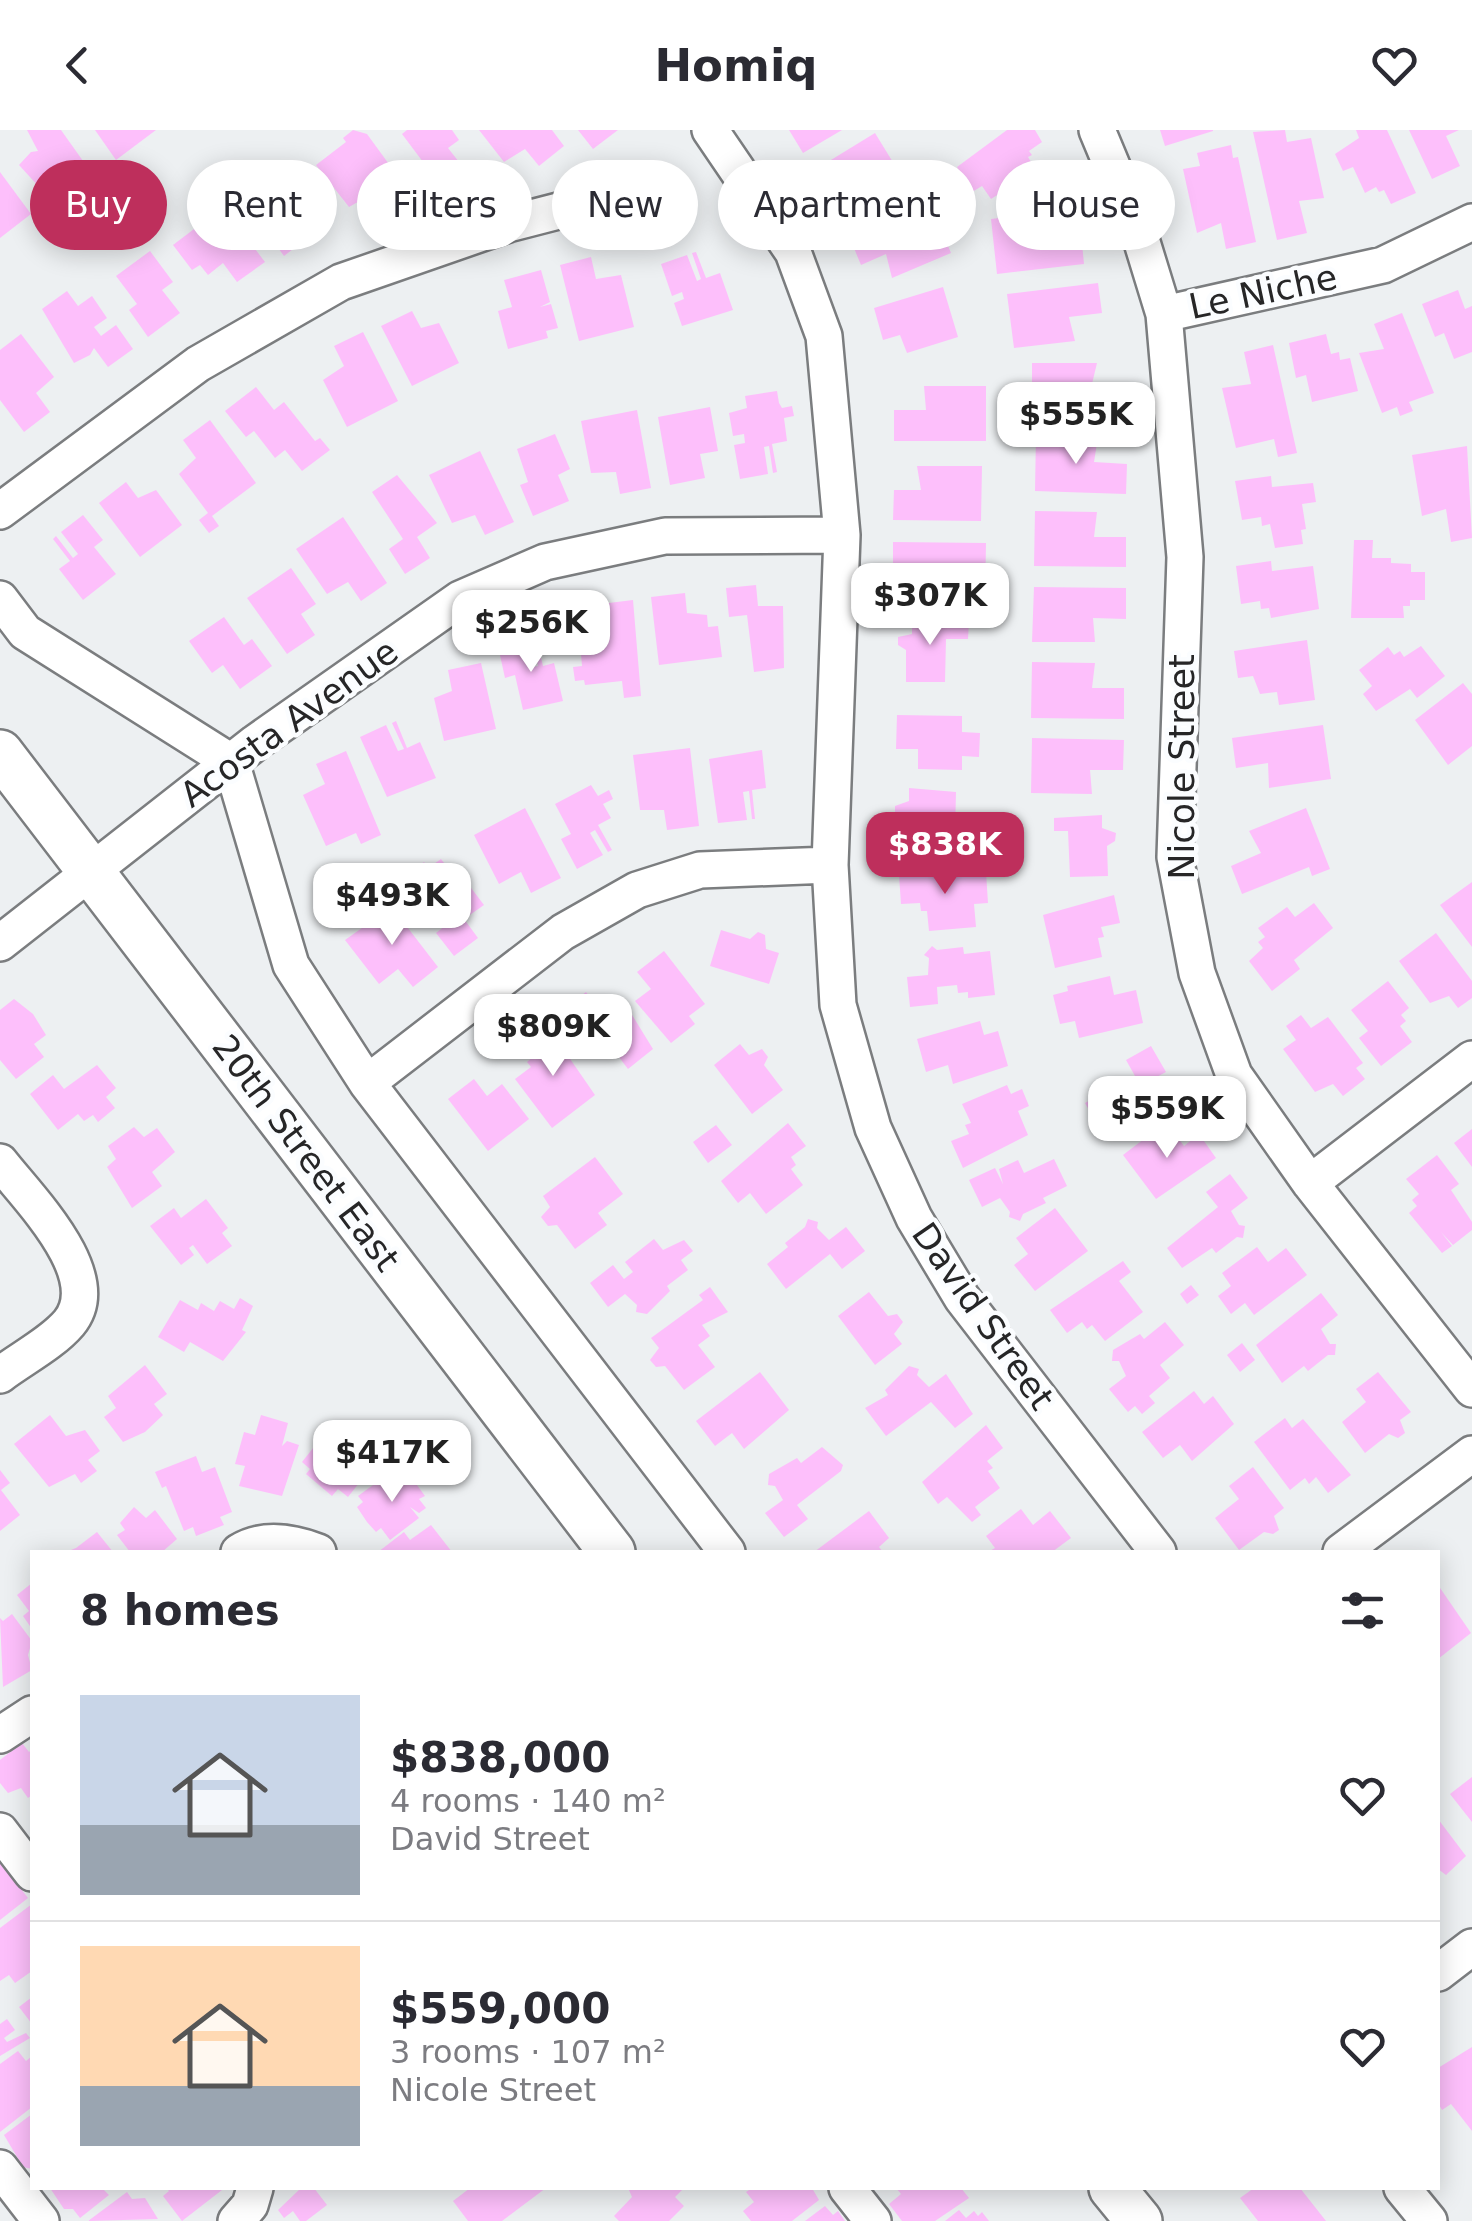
<!DOCTYPE html>
<html lang="en">
<head>
<meta charset="utf-8">
<style>
	:root { --surface:#fff; --page:#f2f2f3; --text:#2b2b33; --muted:#7c7c81; --line:#e1e1e2; --accent:#be2f5c }
	body { margin:0; font-family:"DejaVu Sans",sans-serif; background:var(--page); color:var(--text); height:100vh; display:flex; flex-direction:column; font-size:38px; white-space:nowrap }
	* { box-sizing:border-box; margin:0 }
	p { font-size:32px; color:var(--muted) }
	.icon { flex:none; width:55px; height:55px; fill:none; stroke:currentColor; stroke-width:2; stroke-linecap:round; stroke-linejoin:round }
	.map { position:relative; flex:1; overflow:hidden }
	.side { position:absolute; left:30px; top:1420px; width:1410px; height:640px; display:flex; flex-direction:column; background:var(--surface); border-radius:0px; box-shadow:0 5px 25px #0003 }
	.side>* { flex:none }
	.banner { position:absolute; left:30px; top:30px; width:1412px; height:90px; display:flex; gap:20px }
	.price { position:absolute; translate:-50% -85px; padding:0 22px; border-radius:20px; background:#fff; color:#222; font-size:32px; line-height:65px; filter:drop-shadow(0 2px 5px #0008) }
	.price::after { content:''; position:absolute; left:50%; top:60px; width:30px; height:22px; margin-left:-15px; background:inherit; clip-path:polygon(0 0,100% 0,50% 100%) }
	.price.current { background:var(--accent); color:#fff }
	ul { padding:0; list-style:none }
	li { display:flex; align-items:center; gap:30px; height:250px; padding:0 50px }
	li+li { border-top:2px solid var(--line) }
	li span { display:grid; place-items:center; flex:none; width:280px; height:200px; border-radius:0px; color:#555 }
	li>.icon { margin-inline-start:auto }
	span .icon { width:120px; height:120px; fill:#fffc; stroke-width:1 }
	li b { font-size:42px }
	h2 { display:flex; justify-content:space-between; align-items:center; height:120px; padding:0 50px; font-size:42px }
	.chip { padding:0 35px; border-radius:45px; background:var(--surface); box-shadow:0 5px 25px #0003; font-size:35px; line-height:90px }
	.chip.current { background:var(--accent); color:#fff }
	header { display:flex; justify-content:space-between; align-items:center; height:130px; padding:0 50px; background:var(--surface); font-size:45px; font-weight:700 }
	.map>svg:first-child { display:block }
</style>
</head>
<body>
<header><svg class="icon" aria-label="back" viewBox="0 0 24 24"><path d="M15 5l-7 7 7 7"/></svg>Homiq<svg class="icon" aria-label="heart" viewBox="0 0 24 24"><path d="M12 20l-8-8c-3-5 5-10 8-4 3-6 11-1 8 4z"/></svg></header>
<div class="map">
<svg width="1472" height="2091" viewBox="0 0 1472 2091">
	<rect width="100%" height="100%" fill="#edf0f2"/>
	<path fill="#fdbffb" d="M27,0h34l27,38 -13,11 10,13 -24,19 -42,-46 12,-13 7,-1z
		M95,0h61l-40,30z
		M353,0l14,4 43,59 -26,20 -14,-18 -21,12 -33,-42 30,-23 -3,-4z
		M407,0h45l7,10 -11,8 18,23 -32,24 -20,-27 9,-6 -21,-28z
		M479,0h73l12,16 -25,20 -14,-17 -21,13z
		M578,0h40l-25,19z
		M789,0h53l-39,23z
		M1007,0h28l7,12 -13,9 3,4 -4,2 8,13 -45,29 -9,-13 -10,6 -15,-25z
		M1160,0h53v1l-48,15z
		M1285,0l2,12 24,-4 13,60 -25,3 8,32 -30,7 -24,-108z
		M1356,0h31l29,63 -25,11 -7,-14 -5,2 -3,-5 -11,6 -12,-26 -10,4 -8,-17 24,-16z
		M1409,0h50l-13,6 14,30 -28,13z
		M875,3l27,44 -46,28 -11,-16 -15,10 -17,-28z
		M1231,15l2,13 5,-1 18,85 -30,7 -5,-26 -24,10 -14,-64 17,-3 -3,-13z
		M285,39l24,32 -11,8 17,23 -31,24 -19,-26 8,-7 -21,-29z
		M0,42l31,42 -31,24z
		M945,68l7,16 -15,6 14,33 -59,25 -6,-24 -25,11 -12,-29z
		M223,77l42,55 -28,20 -14,-19 -15,12 -8,-10 -8,5 -19,-25z
		M1056,81l-2,25 27,-3 3,31 -87,10 -6,-55z
		M150,121l23,31 -11,8 18,23 -32,24 -19,-27 8,-6 -21,-28z
		M696,122l10,26 14,-5 13,37 -51,16 -8,-23 10,-4 -2,-7 -10,4 -11,-32 26,-9 10,26 4,-2 -9,-26z
		M591,127l5,22 25,-4 13,52 -55,14 -19,-76z
		M541,140l9,32 -10,5 11,-3 7,24 -12,3 2,7 -40,11 -10,-38 14,-4 -8,-27z
		M1098,153l4,30 -33,4 6,24 -61,7 -7,-54z
		M943,157l15,50 -51,16 -7,-18 -17,5 -9,-32z
		M1458,160l7,19 7,-3v46l-18,7 -10,-26 -9,4 -13,-33z
		M67,161l11,15 14,-10 15,22 -13,9 7,9 15,-11 17,24 -25,18 -14,-19 -4,7 -16,8 -32,-54z
		M412,181l9,17 18,-5 20,40 -47,23 -31,-60z
		M1402,183l32,80 -25,9 4,9 -13,5 -3,-9 -15,6 -23,-60 25,-4 -10,-25z
		M363,202l35,69 -51,26 -24,-47 21,-14 -10,-20z
		M21,204l33,43 -18,16 14,19 -26,20 -24,-32v-50z
		M1326,204l5,20 8,-2 1,8 10,-2 8,33 -46,11 -6,-27 -10,3 -7,-35z
		M1273,215l24,108 -19,4 -4,-18 -38,9 -14,-60 29,-4 -7,-32z
		M1032,233h65l-6,25 28,1v30h-87z
		M924,256h62v55h-92v-31h32z
		M256,257l18,23 10,-8 31,39 5,-3 10,12 -28,21 -17,-21 -10,8 -21,-27 -8,6 -21,-26z
		M777,261l2,12 3,5 10,-2 2,10 -10,2 3,23 -15,3 5,28 -4,1 -4,-27 -5,1 4,27 -28,5 -6,-34 11,-2 -1,-9 -11,2 -4,-23 18,-5 -2,-12z
		M710,277l8,44 -18,3 5,24 -35,7 -12,-68z
		M637,280l14,78 -31,6 -4,-22 -25,1 -10,-52z
		M210,290l46,63 -44,33 7,10 -10,7 -10,-13 9,-7 -29,-39 17,-16 -13,-18z
		M555,304l15,35 -12,6 11,26 -36,15 -13,-31 8,-3 -11,-33z
		M1036,305l62,2 -4,25 33,2 -1,30 -91,-3z
		M1467,316l5,92 -21,4 -5,-33 -24,7 -10,-61z
		M480,321l34,71 -29,13 -10,-20 -23,8 -23,-48z
		M917,336h65l-1,55 -88,-1 1,-30h27z
		M397,345l40,48 -20,14 13,21 -25,16 -16,-25 14,-10 -31,-47z
		M1271,346l1,11 41,-4 3,19 -14,2 4,25 -5,1 2,14 -28,4 -5,-24 -8,2 -1,-9 -19,3 -7,-39z
		M126,352l12,16 18,-8 26,35 -42,32 -41,-54z
		M1035,381l62,1 -3,25h32v30l-92,-1z
		M83,385l20,25 -9,7 22,27 -33,26 -24,-31 11,-8 -17,-22 3,-3 17,22 5,-4 -17,-22z
		M343,387l44,66 -26,18 -13,-19 -21,12 -31,-45z
		M1354,410h19l-1,18h19v5l20,1v8h14v28h-15v6h-7l1,12h-53z
		M893,412l93,1 -1,55 -63,-1 3,-25 -32,-1z
		M1271,431l1,10 41,-5 6,43 -48,9 -2,-10 -8,1 -1,-8 -19,3 -5,-38z
		M291,438l25,36 -15,10 14,21 -28,19 -40,-56z
		M756,455l2,21h25l1,62 -30,4 -7,-57 -18,2 -3,-29z
		M1034,457l92,1v31l-33,-1 2,24h-63z
		M685,463l2,20 20,2 1,12 10,-1 4,31 -63,8 -8,-68z
		M633,470l8,96 -17,2 -2,-17 -37,4 -1,-5 -9,1 -2,-14 9,-1 -3,-36 24,-5 -2,-21z
		M224,487l20,28 8,-6 20,27 -32,23 -17,-24 -11,8 -23,-32z
		M912,490l57,1 -1,18h-22l-1,43h-39v-32l-8,-5v-8l14,-3z
		M536,507l7,29 11,-3 9,38 -40,9 -8,-35 -10,3 -7,-32 28,-6 6,27 6,-1 -6,-28z
		M1307,510l8,60 -36,5 -2,-13 -17,2 -7,-18 -15,2 -4,-27z
		M1421,516l24,30 -28,22 -7,-9 -34,22 -13,-17 9,-8 -13,-16 29,-23 6,8 6,-4 4,6z
		M1032,532l63,1 -3,25h32v31l-93,-1z
		M481,533l15,66 -52,12 -10,-43 18,-7 -4,-21z
		M1463,553l9,11v52l-24,19 -33,-45z
		M897,585l65,1v16l18,1 -1,24 -17,-1v14l-44,-1v-20h-22z
		M396,591l11,27 13,-6 16,36 -49,19 -27,-60 26,-12 12,26 6,-2 -12,-26z
		M1323,595l8,54 -62,9 -1,-25 -32,5 -4,-30z
		M1032,608l92,2 -1,30h-33l2,24 -61,-1z
		M690,618l9,78 -32,4 -3,-20h-24l-7,-55z
		M762,620l4,38 -14,2 3,29h-3l-3,-28 -6,1 4,28 -29,3 -9,-64z
		M346,621l35,84 -20,9 -5,-11 -30,13 -23,-51 22,-11 -9,-20z
		M591,655l7,11 11,-6 4,9 -10,5 8,14 -13,7 14,25 -4,2 -13,-22 -5,3 13,22 -26,14 -16,-30 10,-5 -16,-30z
		M909,658l47,4 -1,41h-12l-1,17h-39l1,-31 -9,-5v-8l14,-5z
		M525,678l36,70 -30,15 -10,-21 -22,12 -25,-49z
		M1306,678l24,61 -18,7 -3,-9 -67,27 -11,-28 30,-13 -12,-22z
		M1102,685v13l14,5 -1,8 -8,5 1,30 -38,1 -2,-46h-14v-13z
		M441,729l16,21 5,-4 22,29 -20,14 14,19 -24,18 -18,-23 15,-12 -6,-7 -12,9 -13,-17 11,-10 -15,-19 7,-5 -5,-5 6,-5 4,6z
		M926,734l3,13 57,-5 2,31 -14,1 2,23 -47,4 -2,-20h-6l-1,-8 -19,1 -2,-29 18,-2v-8z
		M1472,752v65l-32,-42z
		M1114,765l6,28 -19,4 3,10 -6,1 4,19 -47,11 -12,-53z
		M400,771l9,13 -8,5 37,48 -25,20 -15,-18 -19,15 -34,-44z
		M1314,773l19,25 -39,32 6,9 -28,22 -23,-30 14,-13 -5,-6 7,-5 -7,-9 29,-21 8,10z
		M721,800l29,9 8,-7 7,3 1,14 13,4 -10,31 -59,-18z
		M1436,803l36,48v17l-14,10 -9,-12 -19,7 -31,-42z
		M932,816l5,4 26,-3 1,7 26,-3 5,44 -27,3v-6l-10,1 -1,-8 -20,2 1,17 -28,3 -3,-30 21,-2 1,-17 -5,-3z
		M664,821l41,53 -16,12 6,8 -24,19 -36,-42 16,-12 -14,-17z
		M1110,846l4,19 22,-5 7,33 -64,15 -4,-17 -15,3 -7,-29 15,-4 -1,-5z
		M1388,851l21,27 -8,7 5,6 -6,5 12,16 -31,24 -22,-28 9,-7 -17,-21z
		M586,862l15,20 20,-15 32,52 -25,20 -34,-45 -14,10 -18,-23z
		M14,869l19,15 13,21 -12,9 10,13 -28,22 -16,-19v-50z
		M1301,885l10,13 17,-11 35,46 -7,5 9,11 -22,17 -10,-12 -18,8 -32,-43 13,-9 -10,-14z
		M980,891l4,14 14,-4 10,35 -55,18 -5,-19 -22,7 -9,-33z
		M546,894l49,71 -43,33 -37,-49 16,-12 -4,-5 7,-6 -11,-15z
		M740,914l9,11 13,-6 6,8 -4,8 19,25 -31,24 -38,-49z
		M1151,916l15,26 -17,9 5,17 4,1 -2,12 -8,-2 -22,13 -3,-6 -23,13 -15,-26 50,-27 -9,-16z
		M97,935l19,23 -10,9 9,11 -17,14 -5,-7 -9,6 -6,-7 -20,16 -28,-36 23,-19 11,14z
		M474,949l13,17 15,-12 27,35 -41,32 -40,-52z
		M1007,955l4,9 11,-5 7,17 -11,5 10,24 -65,33 -12,-27 18,-7 -4,-9 6,-2 -9,-19z
		M788,993l18,23 -15,11 5,8 -5,4 12,16 -37,29 -16,-21 -12,10 -17,-22z
		M716,995l16,20 -24,18 -15,-21z
		M1161,996l12,16 5,-4 6,8 15,-12 17,24 -60,41 -33,-44z
		M134,997l10,10 13,-9 18,24 -23,20 10,14 -30,22 -25,-41 9,-8 -8,-13z
		M1472,999v38l-18,-24z
		M1437,1025l22,29 -8,6 21,32v8l-19,15 -12,-13 11,14 -10,7 -33,-40 8,-7 -5,-6 7,-6 -13,-15z
		M595,1027l28,37 -25,19 9,12 -32,24 -18,-24 -9,1 -7,-9 9,-10 -7,-11z
		M1054,1029l13,27 -24,12 3,5 -23,11 -3,7 -11,-4 1,-5 -10,-14 -18,9 -13,-27 26,-12 8,16 -4,-15 19,-9 6,13z
		M1230,1044l18,24 -17,13 8,14 6,1 -2,12 -6,-1 -21,16 -4,-5 -30,20 -15,-20 51,-41 -12,-15z
		M206,1069l22,29 -6,5 10,13 -25,18 -14,-19 -4,3 5,7 -13,10 -31,-39 24,-18 7,10z
		M1055,1078l33,43 -53,40 -21,-26 14,-11 -12,-16z
		M808,1089l10,3 -1,6 12,12 17,-13 19,24 -23,18 -12,-15 -44,35 -19,-25 21,-17 -3,-4 20,-16z
		M654,1109l9,11 21,-10 9,11 -12,9 7,10 -21,16 3,5 -23,23 -11,-2 1,-7 -12,-11 -17,13 -18,-24 23,-18 11,14 9,-7 -8,-10z
		M1257,1117l11,15 18,-14 21,27 -53,40 -9,-12 -14,11 -13,-18 13,-10 -9,-13z
		M1123,1131l8,11 -12,9 24,31 -38,29 -13,-16 -5,4 -5,-7 -15,11 -17,-23z
		M1191,1155l8,10 -12,9 -7,-10z
		M710,1157l18,25 -26,13 8,11 -12,9 17,22 -31,23 -19,-24 -9,1 -6,-7 9,-12 -8,-10 52,-38 -4,-5z
		M869,1162l19,24 9,-2 6,8 -9,12 8,10 -27,21 -37,-49z
		M1321,1163l17,22 -17,14 9,15h6l-1,11h-7l-20,16 -4,-5 -22,17 -26,-38z
		M240,1168l13,8 -11,24 4,2 -23,29 -33,-19 -6,10 -26,-15 22,-37 18,10 3,-7 13,8 6,-10 14,8z
		M1165,1192l19,23 -24,20 10,13 -21,18 6,7 -13,11 -7,-8 -7,6 -19,-23 17,-13 -7,-15h-7l1,-11 27,-16 4,5z
		M1242,1213l13,17 -15,12 -13,-17z
		M145,1235l22,29 -13,10 9,11 -18,17 -22,10 -19,-25 12,-9 -8,-12z
		M909,1236l10,3 -2,6 12,12 17,-13 27,40 -18,14 -24,-26 -45,34 -21,-28 23,-13 -3,-5z
		M760,1242l29,38 -45,39 -12,-16 -17,13 -19,-25z
		M1378,1242l33,40 -11,8 5,13 -7,5 -9,-4 -24,19 -23,-31 24,-20 -10,-13z
		M1194,1261l10,13 9,-8 21,28 -42,37 -12,-16 -17,13 -21,-26z
		M50,1285l16,21 19,-6 15,21 -12,9 9,11 -16,12 -6,-9 -26,13 -35,-43z
		M261,1285l27,8 -6,23 5,-5 12,4 -17,51 -43,-10 6,-20 -10,-2 9,-32 11,3z
		M1285,1288l7,10 11,-9 48,56 -23,18 -12,-16 -7,7 -4,-6 -15,12 -36,-48z
		M346,1293l27,21 -6,7 11,8 -30,38 -10,-8 -6,7 -26,-22 4,-5 -8,-7 27,-34 9,6z
		M986,1295l17,23 -16,13 6,7 -5,3 12,17 -25,19 6,8 -9,7 -25,-25 -9,7 -16,-22z
		M822,1317l21,18 -2,6 -44,34 11,14 -24,18 -19,-24 18,-13 -8,-14 -7,-1 1,-11 28,-16 4,5z
		M196,1326l6,16 13,-5 17,45 -12,5 4,8 -28,11 -3,-9 -9,4 -18,-45 -4,2 -7,-16z
		M1253,1337l31,41 -10,8 5,14 -6,4 -9,-2 -25,18 -24,-32 24,-19 -10,-13z
		M0,1340l10,13 -9,7 19,25 -20,16z
		M406,1340l19,26 -6,3 7,9 -7,5 -9,-6 9,11 -29,22 -9,-12 -5,4 -9,-10 -10,-15 6,-5 -5,-6 26,-19 5,6z
		M134,1377l12,11 9,-8 22,29 -15,13h-32l-13,-17 8,-5 -5,-7z
		M1021,1379l12,16 17,-14 21,27 -19,14h-64l7,-4 -9,-12z
		M869,1381l20,27 -10,9 4,5h-69z
		M431,1395l21,27h-74l26,-20 6,8z
		M97,1402l16,20h-47l10,-4z
		M32,1453v46l-9,-13 6,-5 -12,-16z
		M1438,1455l33,48 -33,26z
		M12,1484l20,27 -4,14 4,15 -29,17 -3,-69 3,3z
		M22,1613l7,9 3,-3v46l-4,3 -7,-10 -13,5 -8,-10v-23z
		M1472,1647v45l-22,-28z
		M1438,1689l28,37 -20,19 -8,-6z
		M0,1732l28,36 -28,22z
		M32,1774v67l-17,12 -6,-8 -9,6v-53z
		M32,1867v27l-13,-17z
		M7,1889l8,11 -11,8 3,4 19,-9 4,5 -30,18v-32z
		M1472,1917v84l-21,-27 -9,6 -4,-7v-35z
		M18,1921l8,10 6,-5v51l-32,25v-68z
		M32,1984v55l-9,-2 -19,-32z
		M50,2058h52l7,7 -29,23 -7,-9h-9z
		M166,2058h54l2,2 -40,31 -19,-25 6,-5z
		M301,2058h13l13,17 -21,16h-6l-7,-10 -9,7 -6,-8z
		M470,2058h76l-44,33h-34l-15,-20z
		M628,2058h56l-9,9 9,9 -15,15h-50l-5,-5 18,-19z
		M752,2058h60l7,12 -27,21h-41l-8,-10 11,-9 -8,-10z
		M896,2058h65l8,10 -34,23h-33l-13,-17 12,-10z
		M1254,2058h46l26,33h-68l-18,-23z
		M127,2062l5,7 13,-1 13,21 -70,2z
		M825,2076l8,9 5,-4 7,10h-40z
		M959,2080l7,8 8,-7 4,5 4,-4 7,9h-44z"/>
	<g fill="none" stroke-linecap="round" stroke-linejoin="round">
		<g stroke="#7b7d7f" stroke-width="40">
			<path id="minor" d="M710,0l83,122 31,84 18,199 -12,330 8,140 35,123 41,90 48,80 196,254
				M1097,0l40,96 27,88 21,243 -10,300 22,116 37,102 76,108 162,206
				M1164,184l219,-49 89,-43
				M0,381l198,-147 143,-82 167,-58 155,-40
				M0,469l25,33 206,130 60,203 76,118 360,469
				M0,813l255,-200 205,-144 85,-37 120,-26 177,-1
				M367,953l196,-151 74,-42 63,-20 130,-5
				M0,1032c28,36 108,114 69,161 -17,20 -48,36 -69,52
				M1310,1053l162,-124
				M239,1422c24,-15 53,-10 79,0
				M1341,1422l131,-98
				M0,1605l32,-21
				M0,1701l32,42
				M1438,1843l34,-26
				M0,2038l41,53
				M847,2058l26,33
				M1402,2058l27,33
				M236,2091l14,-16 5,-17"/>
		</g>
		<g stroke="#7b7d7f" stroke-width="50">
			<path id="major" d="M0,623l612,799
				M1112,2058l27,33"/>
		</g>
		<use href="#minor" stroke="#fff" stroke-width="35"/>
		<use href="#major" stroke="#fff" stroke-width="45"/>
	</g>
	<g text-anchor="middle" dominant-baseline="central" stroke-width="9" stroke-linejoin="round" paint-order="stroke">
		<g font-size="35" fill="#262627" stroke="#fbfdff">
			<text transform="translate(1263 162) rotate(-12)">Le Niche</text>
			<text transform="translate(289 593) rotate(-36)">Acosta Avenue</text>
			<text transform="translate(1182 637) rotate(-90)">Nicole Street</text>
			<text transform="translate(306 1023) rotate(53)">20th Street East</text>
			<text transform="translate(983 1186) rotate(55)">David Street</text>
		</g>
	</g>
</svg>
<b class="price" style="left:1076px;top:337px">$555K</b>
<b class="price" style="left:930px;top:518px">$307K</b>
<b class="price" style="left:531px;top:545px">$256K</b>
<b class="price current" style="left:945px;top:767px">$838K</b>
<b class="price" style="left:392px;top:818px">$493K</b>
<b class="price" style="left:553px;top:949px">$809K</b>
<b class="price" style="left:1167px;top:1031px">$559K</b>
<b class="price" style="left:392px;top:1375px">$417K</b>
<div class="banner">
<a class="chip current">Buy</a>
<a class="chip">Rent</a>
<a class="chip">Filters</a>
<a class="chip">New</a>
<a class="chip">Apartment</a>
<a class="chip">House</a>
</div>
<section class="side">
<h2>8 homes<svg class="icon" aria-label="filters" viewBox="0 0 24 24"><path d="M4 7h16M4 17h16"/><circle cx="9" cy="7" r="2"/><circle cx="15" cy="17" r="2"/></svg></h2>
<ul>
<li><span style="background:linear-gradient(#c9d6e8 65%,#9aa5b1 0)"><svg class="icon" aria-label="home" viewBox="0 0 24 24"><path d="M3 11l9-7 9 7M6 9v11h12V9"/></svg></span><div><b>$838,000</b><p>4 rooms · 140 m²</p><p>David Street</p></div><svg class="icon" aria-label="heart" viewBox="0 0 24 24"><path d="M12 20l-8-8c-3-5 5-10 8-4 3-6 11-1 8 4z"/></svg></li>
<li><span style="background:linear-gradient(#ffd9b3 70%,#9aa5b1 0)"><svg class="icon" aria-label="home" viewBox="0 0 24 24"><path d="M3 11l9-7 9 7M6 9v11h12V9"/></svg></span><div><b>$559,000</b><p>3 rooms · 107 m²</p><p>Nicole Street</p></div><svg class="icon" aria-label="heart" viewBox="0 0 24 24"><path d="M12 20l-8-8c-3-5 5-10 8-4 3-6 11-1 8 4z"/></svg></li>
</ul>
</section>
</div>
</body>
</html>
